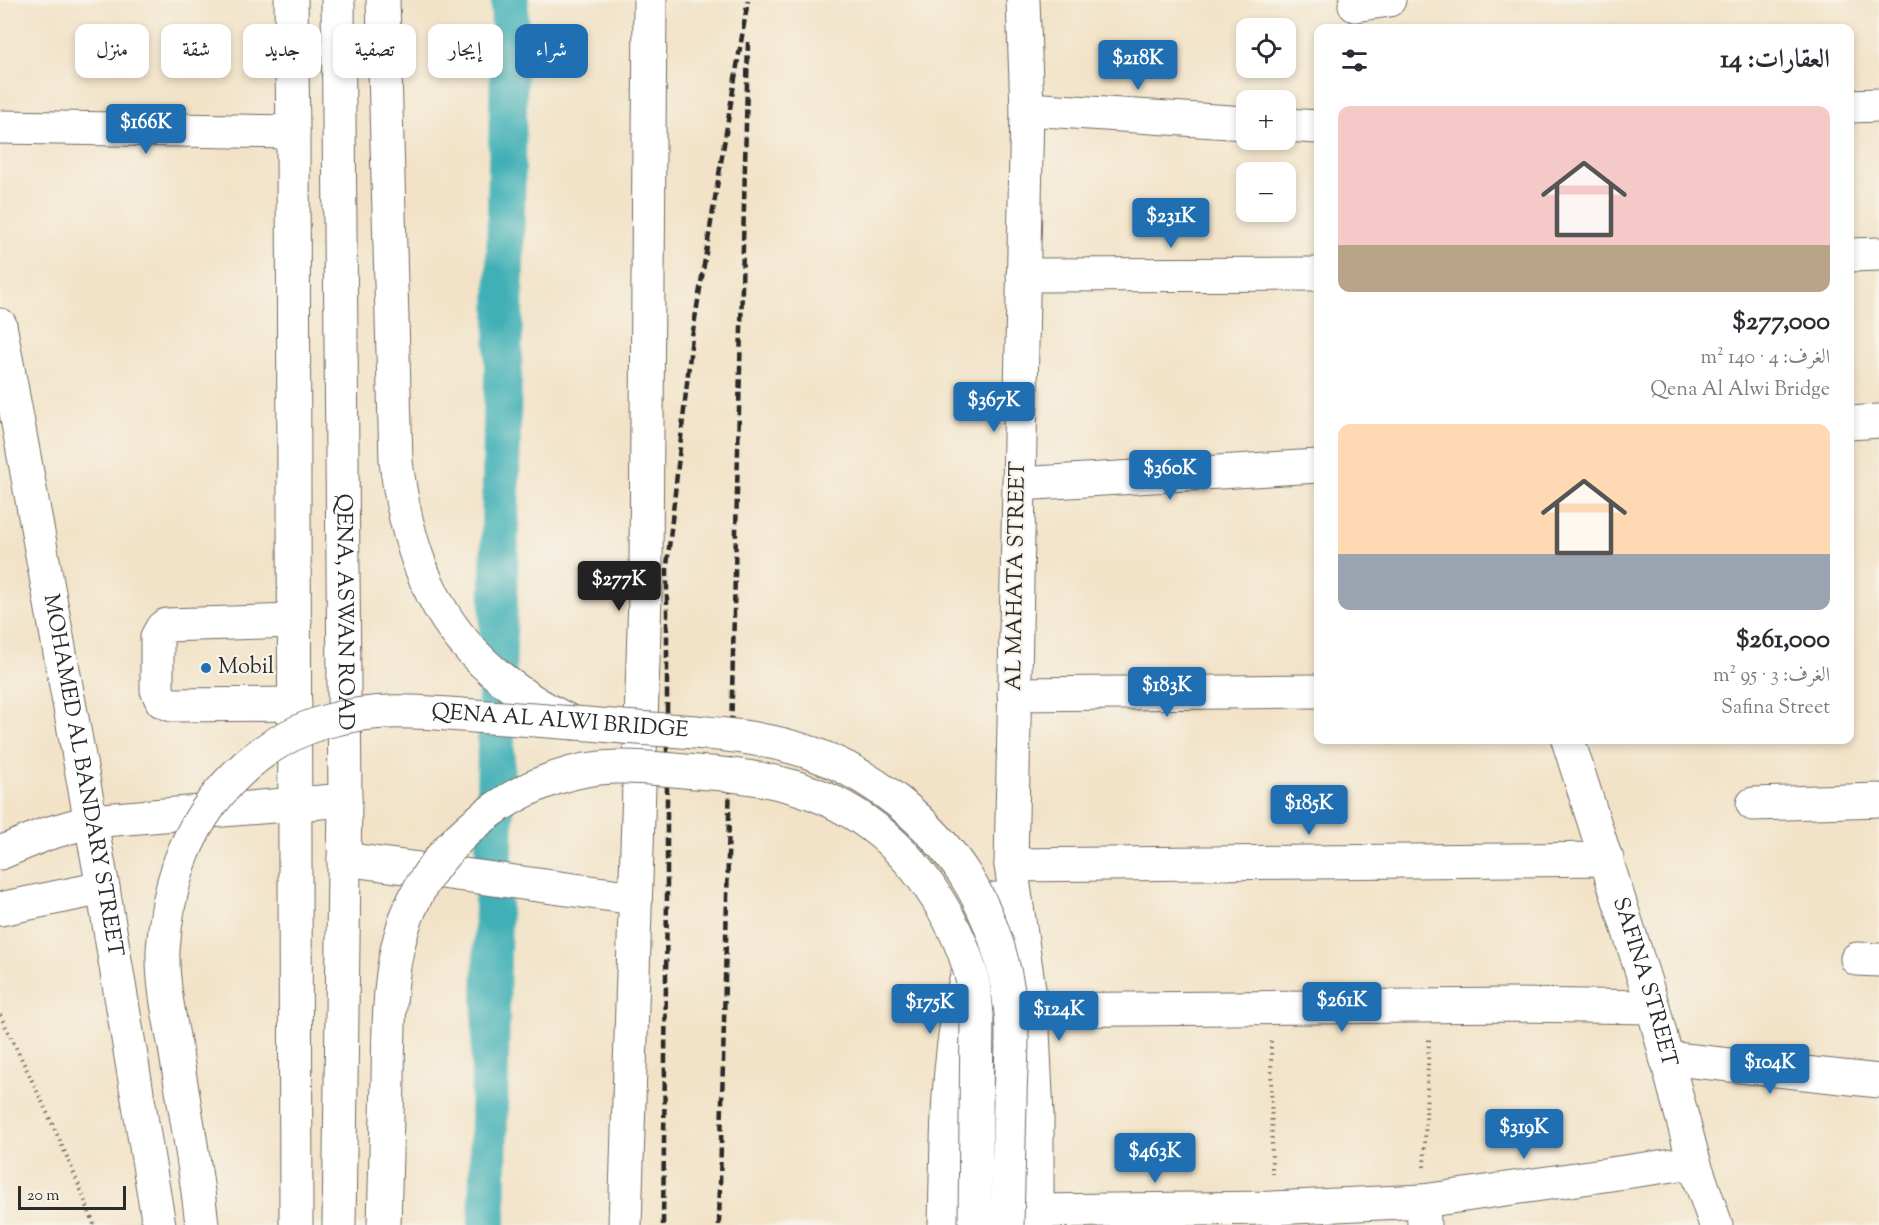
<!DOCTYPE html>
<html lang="ar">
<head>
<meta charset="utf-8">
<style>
	:root { --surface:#fff; --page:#f7f7f7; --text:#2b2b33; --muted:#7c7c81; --accent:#1f6fb2 }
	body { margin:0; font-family:"Sorts Mill Goudy",Amiri,serif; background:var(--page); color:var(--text); direction:rtl; height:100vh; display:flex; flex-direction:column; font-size:22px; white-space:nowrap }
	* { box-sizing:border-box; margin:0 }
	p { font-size:20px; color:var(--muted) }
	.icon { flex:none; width:33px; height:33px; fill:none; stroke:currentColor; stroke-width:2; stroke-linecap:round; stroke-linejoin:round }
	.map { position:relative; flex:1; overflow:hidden; direction:ltr }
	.panel { position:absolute; left:1314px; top:24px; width:540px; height:720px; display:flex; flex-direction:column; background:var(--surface); border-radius:12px; box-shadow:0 3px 9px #0003; direction:rtl }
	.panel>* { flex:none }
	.banner { position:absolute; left:18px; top:24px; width:570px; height:54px; direction:rtl; display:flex; gap:12px }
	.fabs { position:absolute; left:1236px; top:18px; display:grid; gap:12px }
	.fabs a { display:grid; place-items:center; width:60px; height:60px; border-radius:12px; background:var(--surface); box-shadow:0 3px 9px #0003; font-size:30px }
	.scale { position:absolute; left:18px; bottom:15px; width:108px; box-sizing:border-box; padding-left:6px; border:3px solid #2b2b2b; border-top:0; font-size:16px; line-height:21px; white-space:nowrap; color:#2b2b2b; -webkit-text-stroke:4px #f7f3e8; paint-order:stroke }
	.price { position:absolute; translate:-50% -51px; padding:0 14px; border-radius:6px; background:var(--accent); color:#fff; font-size:20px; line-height:39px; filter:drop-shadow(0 2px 3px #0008) }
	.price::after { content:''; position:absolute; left:50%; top:36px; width:18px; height:14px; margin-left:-9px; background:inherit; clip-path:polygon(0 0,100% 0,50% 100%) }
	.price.on { background:#222; color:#fff }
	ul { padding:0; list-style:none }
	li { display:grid; align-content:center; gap:12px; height:318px; padding:0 24px }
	li span { display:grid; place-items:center; height:186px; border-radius:12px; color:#555 }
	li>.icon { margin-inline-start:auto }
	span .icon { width:108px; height:108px; fill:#fffc; stroke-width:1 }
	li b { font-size:26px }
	h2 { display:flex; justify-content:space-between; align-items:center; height:72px; padding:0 24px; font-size:26px }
	.chip { padding:0 21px; border-radius:12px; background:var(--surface); box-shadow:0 3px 9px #0003; font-size:21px; line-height:54px }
	.chip.on { background:var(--accent); color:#fff }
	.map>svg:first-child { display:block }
</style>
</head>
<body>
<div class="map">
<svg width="1879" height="1225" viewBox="0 0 1879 1225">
	<rect width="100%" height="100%" fill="#f7f3e8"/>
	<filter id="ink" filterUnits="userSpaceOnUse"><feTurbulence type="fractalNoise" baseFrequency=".0167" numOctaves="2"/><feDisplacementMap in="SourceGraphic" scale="12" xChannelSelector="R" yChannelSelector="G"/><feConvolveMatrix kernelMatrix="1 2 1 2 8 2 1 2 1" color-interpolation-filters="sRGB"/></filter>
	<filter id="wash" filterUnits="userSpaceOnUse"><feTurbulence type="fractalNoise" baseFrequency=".008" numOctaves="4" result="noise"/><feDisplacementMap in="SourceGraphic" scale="24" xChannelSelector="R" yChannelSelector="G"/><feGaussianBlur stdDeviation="1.35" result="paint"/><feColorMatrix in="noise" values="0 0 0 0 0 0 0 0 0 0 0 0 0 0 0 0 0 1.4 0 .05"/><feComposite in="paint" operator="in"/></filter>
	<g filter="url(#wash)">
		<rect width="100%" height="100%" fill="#f2e3c8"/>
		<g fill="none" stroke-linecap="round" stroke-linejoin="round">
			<path stroke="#3fb0b6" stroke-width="38" d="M487,1225l23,-1225"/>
		</g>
	</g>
	<g filter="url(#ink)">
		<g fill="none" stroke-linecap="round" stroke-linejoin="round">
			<g stroke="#716b62" stroke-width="35">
				<g id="minor">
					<path d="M1023,0l4,109 -16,756 21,145 5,106v109"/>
					<path d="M1355,5l34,-5"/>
					<path d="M1850,106l29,-1"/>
					<path d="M1027,109l219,14"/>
					<path d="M1286,125l32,2"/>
					<path d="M0,127l293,5"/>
					<path d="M1850,255l29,-1"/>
					<path d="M1023,275l295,-1"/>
					<path id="s1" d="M0,325l103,563 56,337"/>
					<path d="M1850,423l29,-2"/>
					<path d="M1019,484l299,-18"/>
					<path d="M295,621l-129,4 -4,3 -5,9v53l5,11 10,4 123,-1"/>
					<path d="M1014,694l304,-3"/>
					<path id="s2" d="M1568,740l85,267 41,155 22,63"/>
					<path d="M1753,804l126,-4"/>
					<path d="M0,853l46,-19 45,-13"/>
					<path d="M1011,865l596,-6"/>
					<path d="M0,909l103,-21"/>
					<path d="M1857,959l22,1"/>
					<path d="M1032,1010l483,-5 138,2"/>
					<path d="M1666,1058l213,23"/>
					<path d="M1037,1211l235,-3 151,-7"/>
					<path d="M625,1225l21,-659 4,-566"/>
					<path d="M945,1225c2,-77 1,-154 17,-230 8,-32 20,-65 34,-96"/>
					<path d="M1424,1225l-1,-24 271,-39"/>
				</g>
			</g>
			<g stroke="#716b62" stroke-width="35">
				<g id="highway">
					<path d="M291,0l2,132 3,1093"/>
					<path id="s3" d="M338,0l7,800 -6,425"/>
					<path d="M383,0l13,461c15,126 60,206 177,262"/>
					<path d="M91,821l254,-21"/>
					<path d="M344,859l291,39"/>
				</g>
			</g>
			<path stroke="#716b62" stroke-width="4" stroke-dasharray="1.5 4.5" stroke-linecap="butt" d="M0,1015c34,69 68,138 94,210
				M1271,1041l1,133
				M1424,1167l5,-128"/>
			<use href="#minor" stroke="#fff" stroke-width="33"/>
			<use href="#highway" stroke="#fff" stroke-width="33"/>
			<path stroke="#2b2b2b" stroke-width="4.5" stroke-dasharray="9 4.5" stroke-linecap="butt" d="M663,1225l4,-330v-329l25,-229 56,-337
				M719,1225l29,-1183"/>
			<g stroke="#716b62" stroke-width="35" stroke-linecap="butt">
				<g id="highway-bridge">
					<path id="s4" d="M202,1225c-6,-60 -18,-119 -27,-178 -6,-31 -13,-65 -12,-97 2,-30 7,-59 17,-88 24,-66 79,-122 148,-141 48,-14 96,-9 146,-5 46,3 92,6 138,10 65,6 140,5 202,28 60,22 116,67 151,121 26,41 41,89 46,138 3,29 -1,60 -1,89 -1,41 -2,82 -3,123"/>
					<path d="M384,1225c1,-48 3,-97 4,-145 1,-60 -1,-125 26,-180 34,-72 121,-132 202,-133 27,-1 54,3 80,5 66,4 124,14 177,55 47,35 88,100 100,156 2,11 3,22 4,32l-2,210"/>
				</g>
			</g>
			<use href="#highway-bridge" stroke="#fff" stroke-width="33"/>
		</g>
	</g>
	<circle fill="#1f6fb2" stroke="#f7f3e8" stroke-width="2" cx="206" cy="668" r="6"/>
	<g text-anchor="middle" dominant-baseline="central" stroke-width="4.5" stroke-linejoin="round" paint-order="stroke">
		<g font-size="22" fill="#2b2b2b" stroke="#f7f3e8">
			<text transform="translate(1017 576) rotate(-89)">AL MAHATA STREET</text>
			<text stroke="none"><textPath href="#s3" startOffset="612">QENA, ASWAN ROAD</textPath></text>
			<text stroke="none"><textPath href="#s4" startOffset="813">QENA AL ALWI BRIDGE</textPath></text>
			<text stroke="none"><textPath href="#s1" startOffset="458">MOHAMED AL BANDARY STREET</textPath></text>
			<text stroke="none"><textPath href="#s2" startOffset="254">SAFINA STREET</textPath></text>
		</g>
		<g font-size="22" fill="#2b2b2b" stroke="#f7f3e8" text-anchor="start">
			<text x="218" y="668">Mobil</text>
		</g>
	</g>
</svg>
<div class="fabs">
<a><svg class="icon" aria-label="locate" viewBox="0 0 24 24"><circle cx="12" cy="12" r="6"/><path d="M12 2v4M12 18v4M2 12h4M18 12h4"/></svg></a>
<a>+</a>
<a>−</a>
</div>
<div class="scale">20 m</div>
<b class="price" style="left:1138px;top:91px">$218K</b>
<b class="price" style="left:146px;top:155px">$166K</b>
<b class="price" style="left:1171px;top:249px">$231K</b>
<b class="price" style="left:994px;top:433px">$367K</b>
<b class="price" style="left:1170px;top:501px">$360K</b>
<b class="price on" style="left:619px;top:612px">$277K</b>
<b class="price" style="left:1167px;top:718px">$183K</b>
<b class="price" style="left:1309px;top:836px">$185K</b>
<b class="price" style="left:1342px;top:1033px">$261K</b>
<b class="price" style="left:930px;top:1035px">$175K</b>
<b class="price" style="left:1059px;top:1042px">$124K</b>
<b class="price" style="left:1770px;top:1095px">$104K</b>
<b class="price" style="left:1524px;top:1160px">$319K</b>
<b class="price" style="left:1155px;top:1184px">$463K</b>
<div class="banner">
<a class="chip on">شراء</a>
<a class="chip">إيجار</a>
<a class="chip">تصفية</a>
<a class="chip">جديد</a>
<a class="chip">شقة</a>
<a class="chip">منزل</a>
</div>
<section class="panel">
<h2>العقارات: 14<svg class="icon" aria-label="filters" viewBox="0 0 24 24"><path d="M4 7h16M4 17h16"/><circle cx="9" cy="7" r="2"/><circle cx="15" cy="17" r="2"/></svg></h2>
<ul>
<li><span style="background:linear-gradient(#f6c9c9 75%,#b9a48a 0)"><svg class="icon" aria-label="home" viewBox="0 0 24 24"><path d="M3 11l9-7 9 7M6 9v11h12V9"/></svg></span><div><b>$277,000</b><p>الغرف: 4 · 140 m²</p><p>Qena Al Alwi Bridge</p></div></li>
<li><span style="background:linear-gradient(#ffd9b3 70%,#9aa5b1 0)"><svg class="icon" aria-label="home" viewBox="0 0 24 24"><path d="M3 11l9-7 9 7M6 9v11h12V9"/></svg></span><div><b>$261,000</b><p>الغرف: 3 · 95 m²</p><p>Safina Street</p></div></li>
</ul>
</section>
</div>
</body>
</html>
